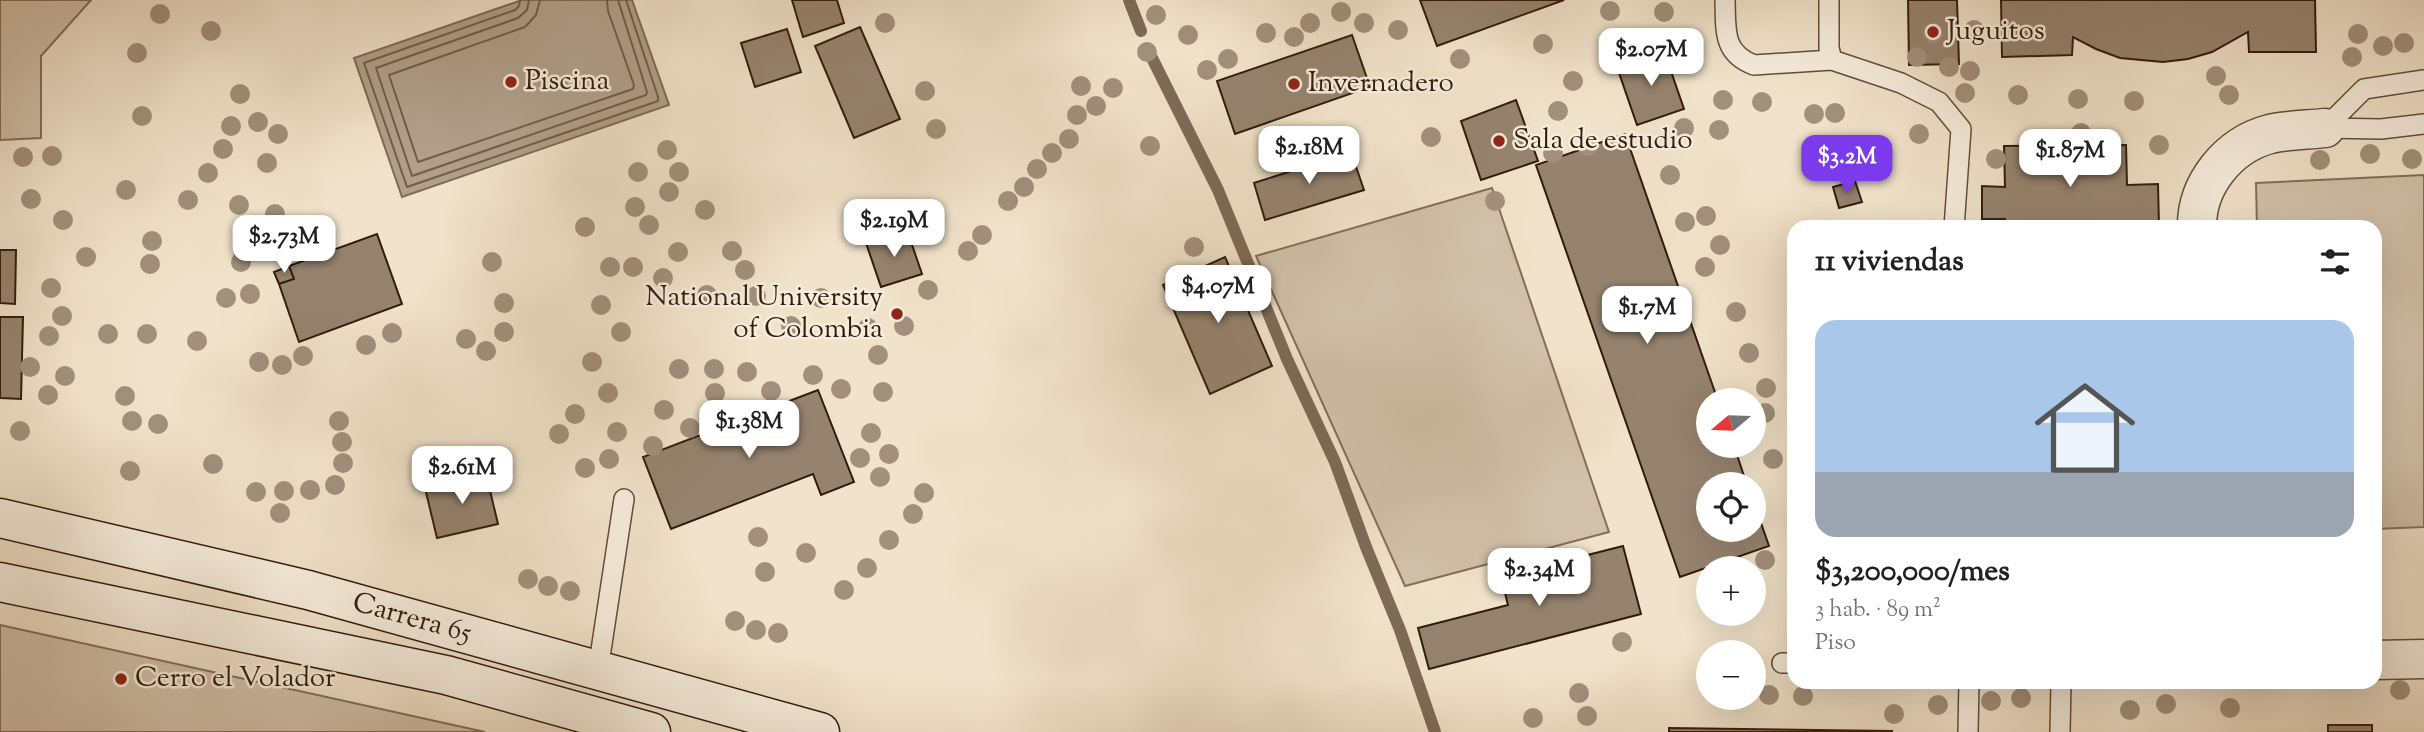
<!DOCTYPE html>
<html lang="es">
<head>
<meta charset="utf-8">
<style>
	:root { --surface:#fff; --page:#f2f2f2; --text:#202124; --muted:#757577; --line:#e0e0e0; --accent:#7c3aed }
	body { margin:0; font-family:"Sorts Mill Goudy",serif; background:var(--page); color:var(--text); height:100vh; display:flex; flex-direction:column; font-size:26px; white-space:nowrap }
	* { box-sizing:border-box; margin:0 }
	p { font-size:23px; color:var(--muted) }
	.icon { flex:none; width:38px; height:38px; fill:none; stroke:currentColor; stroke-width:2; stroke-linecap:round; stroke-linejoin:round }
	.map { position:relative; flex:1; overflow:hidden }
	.sheet { position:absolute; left:1787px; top:220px; width:595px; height:469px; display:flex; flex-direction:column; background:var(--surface); border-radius:21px; box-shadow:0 7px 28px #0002 }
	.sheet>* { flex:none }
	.needle { width:46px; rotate:251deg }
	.controls { position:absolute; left:1696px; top:388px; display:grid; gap:14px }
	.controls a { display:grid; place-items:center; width:70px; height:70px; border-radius:50%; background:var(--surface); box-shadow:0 7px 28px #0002; font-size:35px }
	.price { position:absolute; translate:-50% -60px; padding:0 16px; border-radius:14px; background:#fff; color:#222; font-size:23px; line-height:46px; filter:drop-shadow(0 2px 4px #0008) }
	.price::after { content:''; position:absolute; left:50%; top:42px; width:21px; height:16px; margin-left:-10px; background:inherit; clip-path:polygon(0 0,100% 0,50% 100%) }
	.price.on { background:var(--accent); color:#fff }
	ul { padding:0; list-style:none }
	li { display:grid; align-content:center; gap:14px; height:371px; padding:0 28px }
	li+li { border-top:2px solid var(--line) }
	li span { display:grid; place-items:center; height:217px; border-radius:21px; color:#555 }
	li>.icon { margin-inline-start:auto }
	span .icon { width:126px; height:126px; fill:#fffc; stroke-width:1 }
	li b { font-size:30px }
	h2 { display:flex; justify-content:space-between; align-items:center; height:84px; padding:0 28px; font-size:30px }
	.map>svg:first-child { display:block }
</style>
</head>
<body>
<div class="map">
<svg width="2424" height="732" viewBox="0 0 2424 732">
	<rect width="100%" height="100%" fill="#f1e3cb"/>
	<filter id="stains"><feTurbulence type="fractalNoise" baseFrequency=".00286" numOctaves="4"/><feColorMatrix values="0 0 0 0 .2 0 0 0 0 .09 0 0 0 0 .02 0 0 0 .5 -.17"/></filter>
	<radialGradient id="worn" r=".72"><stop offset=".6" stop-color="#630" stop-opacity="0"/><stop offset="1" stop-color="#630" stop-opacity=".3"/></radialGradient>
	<path fill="#d1c1aa" stroke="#826e5a" stroke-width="2" d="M0,0h91l-50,56v82l-41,2z
		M2424,175v352l-49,2v-301l-118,-1 -1,-44z
		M1492,188l117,344 -204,54 -149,-330z
		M0,625l485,107h-485z"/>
	<path fill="#b09f8a" stroke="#7e6a57" stroke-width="2" d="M522,0h110l37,105 -267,92 -48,-139z"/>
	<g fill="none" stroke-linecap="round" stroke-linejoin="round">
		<path stroke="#725d4a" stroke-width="2" d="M520,0l-1,6 -4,4 -151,53 43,124 251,-86v-4l-32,-97
			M529,0l-2,10 -9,8 -142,50 36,108 234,-81 1,-3 -29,-92
			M540,0l-4,15 -11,12 -136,48 29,87 215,-73 1,-4 -26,-74 -1,-11"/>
		<path stroke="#7e6a57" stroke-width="12" d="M1129,0l12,31
			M1152,58l66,132 69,169 48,103 31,85 34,83 35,102"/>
	</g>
	<path fill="#96836f" stroke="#331b0b" stroke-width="2" d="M792,0h45l7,23 -41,14z
		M1420,0h144l-127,46z
		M1908,0h49l2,64 -50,1z
		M2001,0h314l1,52h-67l-1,-20 -36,20 -24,7 -25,3 -43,-4 -24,-9 -23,-12 -1,18 -70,2z
		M860,27l40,92 -46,19 -39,-92z
		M787,29l14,43 -46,15 -14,-44z
		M1352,35l18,52 -135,47 -18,-53z
		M1664,51l20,58 -47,16 -20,-58z
		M1516,100l22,61 -57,19 -20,-59z
		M1625,134l93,267h-10v45h26l13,39h-39v45h46v-27l15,43 -89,31 -144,-412z
		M2126,145l1,40 31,-1 1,42 -154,2v-9h-23v-33l23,1 -1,-41z
		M1351,152l13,38 -99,30 -11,-37z
		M1855,181l7,21 -23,6 -6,-21z
		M907,230l15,44 -41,13 -15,-44z
		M377,234l25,70 -103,38 -20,-58 15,-5 -5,-13z
		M0,250h16l-1,54 -15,-1z
		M1225,257l47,109 -62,28 -47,-109z
		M289,266l5,13 -15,5 -5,-12z
		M0,317h23l-2,82 -21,-1z
		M818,390l36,92 -33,13 -8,-21 -142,55 -28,-72z
		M486,474l12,50 -61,14 -12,-50z
		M1623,546l18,68 -212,55 -11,-41 90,-23 -7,-28z
		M2328,725h44v7h-44z
		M1669,728l223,3v1h-223z"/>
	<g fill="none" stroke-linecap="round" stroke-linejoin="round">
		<g stroke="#624d3b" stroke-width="22">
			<path id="service" d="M1725,0c1,29 -3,53 29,65l78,-5 69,23 38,19 22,27 -7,99
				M1829,0v48l3,12
				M2325,128l39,-39 60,-9
				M2325,128l56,1 43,-5
				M1782,663h12
				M598,670l26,-171
				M1968,732l1,-50
				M2060,732l1,-50"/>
		</g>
		<g stroke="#624d3b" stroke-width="41">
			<path id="minor" d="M2197,228c-1,-43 31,-83 73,-94 17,-4 37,-4 55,-6
				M2375,660l49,-1"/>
		</g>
		<g stroke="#331b0b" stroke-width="41">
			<g id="secondary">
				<path id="s1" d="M0,518l308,72 512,142"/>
				<path d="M0,582l446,93 205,57"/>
			</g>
		</g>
		<use href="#service" stroke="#f6eddd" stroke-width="19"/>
		<use href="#minor" stroke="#f6eddd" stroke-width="38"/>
		<use href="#secondary" stroke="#f6eddd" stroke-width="38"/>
	</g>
	<g fill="#a2907c">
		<circle cx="1610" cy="11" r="10"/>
		<circle cx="1341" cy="12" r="10"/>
		<circle cx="1664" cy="12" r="10"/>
		<circle cx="160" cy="14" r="10"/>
		<circle cx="1156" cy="15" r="10"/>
		<circle cx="885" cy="23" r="10"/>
		<circle cx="1310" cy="23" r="10"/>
		<circle cx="1364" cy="23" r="10"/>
		<circle cx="1398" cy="30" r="10"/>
		<circle cx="1974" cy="30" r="10"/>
		<circle cx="211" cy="31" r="10"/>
		<circle cx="1266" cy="33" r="10"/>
		<circle cx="1933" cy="33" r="10"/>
		<circle cx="2358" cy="34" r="10"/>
		<circle cx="1188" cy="35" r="10"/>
		<circle cx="1294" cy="37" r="10"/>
		<circle cx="2404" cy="43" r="10"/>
		<circle cx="1543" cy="44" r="10"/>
		<circle cx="2383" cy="46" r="10"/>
		<circle cx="1147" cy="52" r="10"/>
		<circle cx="137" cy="53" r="10"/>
		<circle cx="1917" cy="57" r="10"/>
		<circle cx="2352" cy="57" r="10"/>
		<circle cx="1228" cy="59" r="10"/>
		<circle cx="1460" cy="59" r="10"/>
		<circle cx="1949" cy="67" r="10"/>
		<circle cx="1207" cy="70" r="10"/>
		<circle cx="1970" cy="71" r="10"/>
		<circle cx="2216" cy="76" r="10"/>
		<circle cx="1573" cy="81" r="10"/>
		<circle cx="1081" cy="86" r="10"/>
		<circle cx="1113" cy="88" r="10"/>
		<circle cx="925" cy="91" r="10"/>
		<circle cx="1965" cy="93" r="10"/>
		<circle cx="240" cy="94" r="10"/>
		<circle cx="2018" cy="95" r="10"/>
		<circle cx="2229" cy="95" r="10"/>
		<circle cx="2078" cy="99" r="10"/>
		<circle cx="1723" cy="100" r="10"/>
		<circle cx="2134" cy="101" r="10"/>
		<circle cx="1762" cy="102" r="10"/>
		<circle cx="1096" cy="106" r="10"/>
		<circle cx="1558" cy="111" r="10"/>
		<circle cx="1835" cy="113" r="10"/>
		<circle cx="1814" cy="114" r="10"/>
		<circle cx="1077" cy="115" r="10"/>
		<circle cx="142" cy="116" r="10"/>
		<circle cx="258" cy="122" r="10"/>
		<circle cx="231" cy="126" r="10"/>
		<circle cx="1684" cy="128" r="10"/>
		<circle cx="936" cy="129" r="10"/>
		<circle cx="1719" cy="130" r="10"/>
		<circle cx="2081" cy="133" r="10"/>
		<circle cx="278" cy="134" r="10"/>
		<circle cx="1919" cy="134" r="10"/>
		<circle cx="1431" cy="137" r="10"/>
		<circle cx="1069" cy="139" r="10"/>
		<circle cx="2111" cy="143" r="10"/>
		<circle cx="2159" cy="145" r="10"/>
		<circle cx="1150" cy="146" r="10"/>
		<circle cx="1588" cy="146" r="10"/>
		<circle cx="223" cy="149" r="10"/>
		<circle cx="667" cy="150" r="10"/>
		<circle cx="1052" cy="153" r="10"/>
		<circle cx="1553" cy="153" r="10"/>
		<circle cx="2370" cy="154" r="10"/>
		<circle cx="52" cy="156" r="10"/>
		<circle cx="23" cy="157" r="10"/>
		<circle cx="1996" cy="159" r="10"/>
		<circle cx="2412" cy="159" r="10"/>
		<circle cx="2320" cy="160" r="10"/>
		<circle cx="267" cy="163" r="10"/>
		<circle cx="1037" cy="169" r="10"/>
		<circle cx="638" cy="172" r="10"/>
		<circle cx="679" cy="172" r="10"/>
		<circle cx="208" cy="173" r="10"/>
		<circle cx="1670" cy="175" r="10"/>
		<circle cx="1024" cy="187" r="10"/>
		<circle cx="126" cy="190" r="10"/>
		<circle cx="669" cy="192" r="10"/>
		<circle cx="31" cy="199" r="10"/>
		<circle cx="188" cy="200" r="10"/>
		<circle cx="1008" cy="201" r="10"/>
		<circle cx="1495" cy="201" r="10"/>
		<circle cx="239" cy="205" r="10"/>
		<circle cx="635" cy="207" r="10"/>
		<circle cx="705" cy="210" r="10"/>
		<circle cx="275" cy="214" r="10"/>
		<circle cx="1706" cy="216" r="10"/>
		<circle cx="63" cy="220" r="10"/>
		<circle cx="1685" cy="222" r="10"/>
		<circle cx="649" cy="225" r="10"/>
		<circle cx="585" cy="227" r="10"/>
		<circle cx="982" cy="235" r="10"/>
		<circle cx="152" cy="241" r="10"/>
		<circle cx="1720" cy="245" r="10"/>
		<circle cx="1194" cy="247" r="10"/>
		<circle cx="732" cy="251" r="10"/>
		<circle cx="968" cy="251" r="10"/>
		<circle cx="678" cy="252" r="10"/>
		<circle cx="86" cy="257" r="10"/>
		<circle cx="241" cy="262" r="10"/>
		<circle cx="492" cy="262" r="10"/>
		<circle cx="150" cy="264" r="10"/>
		<circle cx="610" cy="267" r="10"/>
		<circle cx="633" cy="267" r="10"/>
		<circle cx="1705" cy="267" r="10"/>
		<circle cx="745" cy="270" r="10"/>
		<circle cx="663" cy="278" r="10"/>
		<circle cx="51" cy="288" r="10"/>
		<circle cx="928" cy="290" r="10"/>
		<circle cx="250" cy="294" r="10"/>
		<circle cx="707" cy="295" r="10"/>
		<circle cx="756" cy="296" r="10"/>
		<circle cx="226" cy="298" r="10"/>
		<circle cx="821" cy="298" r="10"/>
		<circle cx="504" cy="303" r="10"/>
		<circle cx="601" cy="305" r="10"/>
		<circle cx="1736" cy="312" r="10"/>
		<circle cx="62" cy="316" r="10"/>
		<circle cx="791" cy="326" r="10"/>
		<circle cx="904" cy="326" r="10"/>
		<circle cx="868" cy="328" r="10"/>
		<circle cx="504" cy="332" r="10"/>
		<circle cx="621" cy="332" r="10"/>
		<circle cx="392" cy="333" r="10"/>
		<circle cx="108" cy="334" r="10"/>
		<circle cx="147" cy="334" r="10"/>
		<circle cx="49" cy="336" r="10"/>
		<circle cx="466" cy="339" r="10"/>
		<circle cx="197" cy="341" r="10"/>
		<circle cx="366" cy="345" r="10"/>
		<circle cx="486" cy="351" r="10"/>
		<circle cx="1749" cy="353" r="10"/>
		<circle cx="878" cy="355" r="10"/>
		<circle cx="303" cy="356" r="10"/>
		<circle cx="259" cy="362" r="10"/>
		<circle cx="592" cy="362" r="10"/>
		<circle cx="282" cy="365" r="10"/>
		<circle cx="30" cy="367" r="10"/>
		<circle cx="679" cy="369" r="10"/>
		<circle cx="714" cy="369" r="10"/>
		<circle cx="747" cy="372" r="10"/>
		<circle cx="813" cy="375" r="10"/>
		<circle cx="65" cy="376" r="10"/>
		<circle cx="1766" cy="388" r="10"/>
		<circle cx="841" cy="389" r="10"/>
		<circle cx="771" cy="391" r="10"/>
		<circle cx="883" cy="392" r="10"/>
		<circle cx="608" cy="393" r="10"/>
		<circle cx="715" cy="393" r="10"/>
		<circle cx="48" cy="395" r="10"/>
		<circle cx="125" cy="396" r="10"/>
		<circle cx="664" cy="410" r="10"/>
		<circle cx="1765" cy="413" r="10"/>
		<circle cx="575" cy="414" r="10"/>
		<circle cx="733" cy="416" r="10"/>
		<circle cx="132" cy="421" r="10"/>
		<circle cx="339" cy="421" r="10"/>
		<circle cx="158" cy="424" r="10"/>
		<circle cx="690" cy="428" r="10"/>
		<circle cx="20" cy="431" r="10"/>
		<circle cx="617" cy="432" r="10"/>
		<circle cx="871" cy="433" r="10"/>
		<circle cx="559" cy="434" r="10"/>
		<circle cx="342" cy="442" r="10"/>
		<circle cx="653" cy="446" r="10"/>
		<circle cx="889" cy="454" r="10"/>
		<circle cx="860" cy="458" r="10"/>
		<circle cx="609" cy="459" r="10"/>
		<circle cx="1773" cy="459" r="10"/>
		<circle cx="343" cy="463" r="10"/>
		<circle cx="213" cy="464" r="10"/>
		<circle cx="585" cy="468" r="10"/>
		<circle cx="130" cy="471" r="10"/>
		<circle cx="880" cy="477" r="10"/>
		<circle cx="335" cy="485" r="10"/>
		<circle cx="310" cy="490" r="10"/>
		<circle cx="284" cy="491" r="10"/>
		<circle cx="256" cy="492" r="10"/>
		<circle cx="924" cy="493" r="10"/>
		<circle cx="280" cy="513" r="10"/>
		<circle cx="913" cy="514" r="10"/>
		<circle cx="758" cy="537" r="10"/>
		<circle cx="889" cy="540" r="10"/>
		<circle cx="806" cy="553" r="10"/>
		<circle cx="1765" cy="560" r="10"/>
		<circle cx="867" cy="568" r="10"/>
		<circle cx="765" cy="572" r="10"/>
		<circle cx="528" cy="579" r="10"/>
		<circle cx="548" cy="586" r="10"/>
		<circle cx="844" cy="590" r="10"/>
		<circle cx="570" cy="591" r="10"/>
		<circle cx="735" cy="621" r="10"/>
		<circle cx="756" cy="630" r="10"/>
		<circle cx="778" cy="633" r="10"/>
		<circle cx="1622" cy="642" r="10"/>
		<circle cx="2400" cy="690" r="10"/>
		<circle cx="1579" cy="693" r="10"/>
		<circle cx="1769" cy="695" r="10"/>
		<circle cx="1803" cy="696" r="10"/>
		<circle cx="2021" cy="698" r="10"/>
		<circle cx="1991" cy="701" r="10"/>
		<circle cx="2166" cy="704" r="10"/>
		<circle cx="1938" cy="705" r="10"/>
		<circle cx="2230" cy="708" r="10"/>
		<circle cx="2130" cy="710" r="10"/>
		<circle cx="1894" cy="714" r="10"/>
		<circle cx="1587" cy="716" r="10"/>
		<circle cx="1533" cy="718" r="10"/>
	</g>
	<g fill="#8f2418" stroke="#f6eddd" stroke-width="2.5">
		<circle cx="1933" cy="32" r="7"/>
		<circle cx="511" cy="82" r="7"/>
		<circle cx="1294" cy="84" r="7"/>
		<circle cx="1499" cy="141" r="7"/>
		<circle cx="897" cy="314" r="7"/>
		<circle cx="121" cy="679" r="7"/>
	</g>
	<g text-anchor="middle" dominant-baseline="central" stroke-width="5" stroke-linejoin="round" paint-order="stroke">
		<g font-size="28" fill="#331b0b" stroke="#f6eddd" text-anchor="start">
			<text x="1947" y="32">Juguitos</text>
			<text x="525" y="82">Piscina</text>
			<text x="1308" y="84">Invernadero</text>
			<text x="1513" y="141">Sala de estudio</text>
			<text x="883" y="298" text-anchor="end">National University<tspan x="883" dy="32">of Colombia</tspan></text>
			<text x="135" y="679">Cerro el Volador</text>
		</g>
		<g font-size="28" fill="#331b0b" stroke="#f6eddd">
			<text stroke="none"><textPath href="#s1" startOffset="424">Carrera 65</textPath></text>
		</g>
	</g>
	<rect width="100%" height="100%" filter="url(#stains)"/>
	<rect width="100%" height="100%" fill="url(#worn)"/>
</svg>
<div class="controls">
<a><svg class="needle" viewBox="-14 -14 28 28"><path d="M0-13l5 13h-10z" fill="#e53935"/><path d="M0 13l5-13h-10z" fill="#757577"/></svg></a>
<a><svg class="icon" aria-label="locate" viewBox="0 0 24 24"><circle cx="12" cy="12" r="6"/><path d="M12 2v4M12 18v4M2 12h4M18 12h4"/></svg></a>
<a>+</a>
<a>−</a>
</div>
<b class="price" style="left:1651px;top:88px">$2.07M</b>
<b class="price" style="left:1309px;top:186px">$2.18M</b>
<b class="price" style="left:2070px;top:189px">$1.87M</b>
<b class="price on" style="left:1847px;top:195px">$3.2M</b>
<b class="price" style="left:894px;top:259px">$2.19M</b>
<b class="price" style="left:284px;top:275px">$2.73M</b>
<b class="price" style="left:1218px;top:325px">$4.07M</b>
<b class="price" style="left:1647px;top:346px">$1.7M</b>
<b class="price" style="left:749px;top:460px">$1.38M</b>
<b class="price" style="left:462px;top:506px">$2.61M</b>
<b class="price" style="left:1539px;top:608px">$2.34M</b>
<section class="sheet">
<h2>11 viviendas<svg class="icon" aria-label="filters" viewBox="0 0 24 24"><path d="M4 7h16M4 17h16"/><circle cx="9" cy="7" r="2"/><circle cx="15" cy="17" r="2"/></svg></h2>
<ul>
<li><span style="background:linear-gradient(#a9c7e8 70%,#9aa5b1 0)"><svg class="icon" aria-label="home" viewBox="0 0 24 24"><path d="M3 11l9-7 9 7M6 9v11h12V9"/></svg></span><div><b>$3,200,000/mes</b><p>3 hab. · 89 m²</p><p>Piso</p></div></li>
</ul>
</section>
</div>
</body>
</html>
